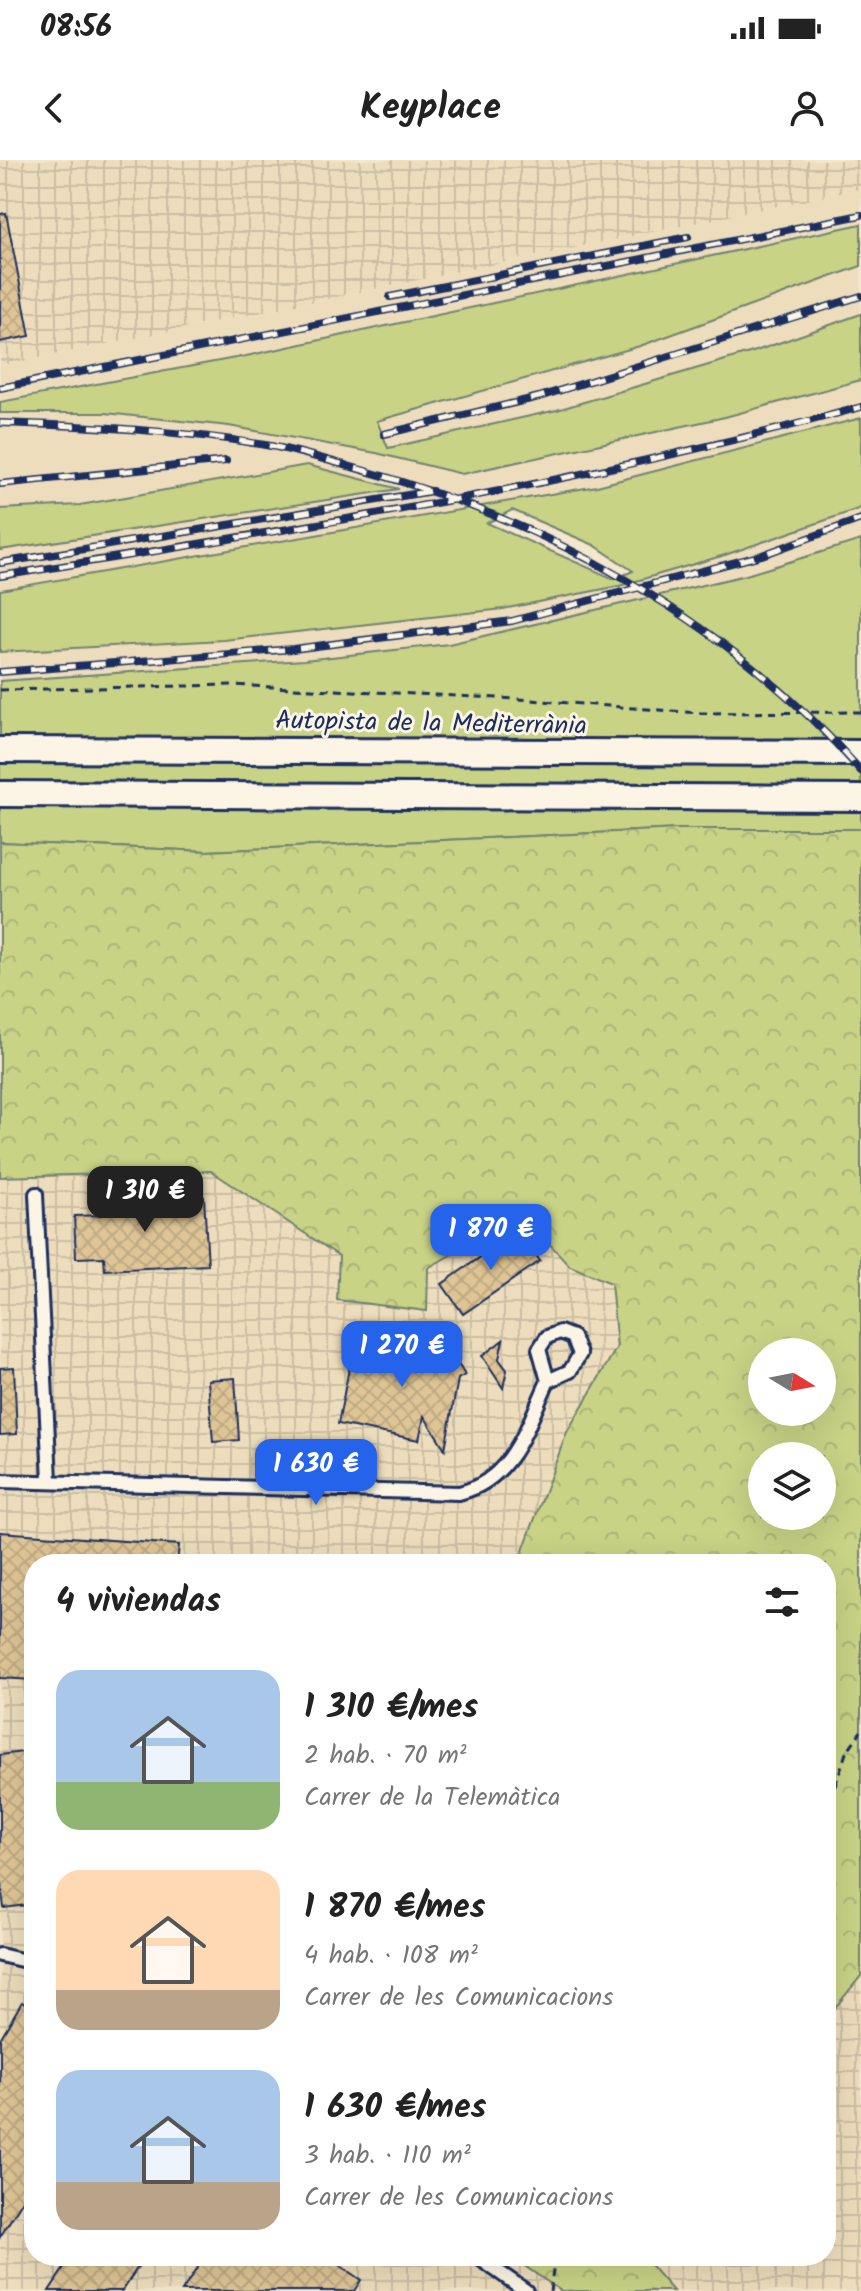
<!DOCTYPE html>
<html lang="es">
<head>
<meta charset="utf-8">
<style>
	:root { --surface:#fff; --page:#f2f2f2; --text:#222; --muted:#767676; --accent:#2563eb }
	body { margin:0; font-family:Kalam,sans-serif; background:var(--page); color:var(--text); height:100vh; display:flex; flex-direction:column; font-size:30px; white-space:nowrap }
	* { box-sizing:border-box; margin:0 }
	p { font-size:26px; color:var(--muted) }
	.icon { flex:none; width:44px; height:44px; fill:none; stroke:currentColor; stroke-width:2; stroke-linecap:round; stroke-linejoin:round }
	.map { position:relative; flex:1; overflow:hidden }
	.details { position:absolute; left:24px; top:1394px; width:812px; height:712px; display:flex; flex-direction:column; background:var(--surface); border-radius:32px; box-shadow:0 8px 32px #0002 }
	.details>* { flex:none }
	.needle { width:52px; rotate:100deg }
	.buttons { position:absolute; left:748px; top:1178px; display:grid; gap:16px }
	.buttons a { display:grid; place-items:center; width:88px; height:88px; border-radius:50%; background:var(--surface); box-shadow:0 8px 32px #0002; font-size:40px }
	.price { position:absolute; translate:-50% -68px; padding:0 18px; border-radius:16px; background:var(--accent); color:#fff; font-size:26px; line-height:52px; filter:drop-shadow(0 2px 4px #0008) }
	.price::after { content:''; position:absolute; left:50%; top:48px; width:24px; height:18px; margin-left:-12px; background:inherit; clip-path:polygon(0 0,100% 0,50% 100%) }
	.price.selected { background:#222; color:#fff }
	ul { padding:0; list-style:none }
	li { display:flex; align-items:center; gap:24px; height:200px; padding:0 32px }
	li span { display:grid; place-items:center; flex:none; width:224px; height:160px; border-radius:24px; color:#555 }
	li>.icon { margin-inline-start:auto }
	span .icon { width:96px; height:96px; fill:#fffc; stroke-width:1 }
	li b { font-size:34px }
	h2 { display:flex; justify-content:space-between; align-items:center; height:96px; padding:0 32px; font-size:34px }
	.status { display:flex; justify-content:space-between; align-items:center; height:56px; padding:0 40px; background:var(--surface); direction:ltr }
	.status svg { height:22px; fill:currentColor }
	header { display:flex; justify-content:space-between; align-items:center; height:104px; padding:0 32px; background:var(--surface); font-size:36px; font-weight:700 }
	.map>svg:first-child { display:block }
</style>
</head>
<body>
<div class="status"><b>08:56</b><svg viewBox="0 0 49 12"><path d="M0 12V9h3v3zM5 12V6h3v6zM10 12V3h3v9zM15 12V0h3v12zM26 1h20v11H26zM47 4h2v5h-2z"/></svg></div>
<header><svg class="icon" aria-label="back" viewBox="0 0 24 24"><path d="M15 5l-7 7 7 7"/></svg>Keyplace<svg class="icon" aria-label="person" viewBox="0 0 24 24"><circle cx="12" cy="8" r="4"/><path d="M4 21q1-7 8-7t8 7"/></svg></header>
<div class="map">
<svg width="861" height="2131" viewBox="0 0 861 2131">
	<defs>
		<pattern id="industrial-grid" width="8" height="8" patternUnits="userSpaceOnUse" patternTransform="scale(2)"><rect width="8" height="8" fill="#edddbc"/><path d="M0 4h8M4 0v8" fill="none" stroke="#cbbea4"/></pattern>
		<pattern id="forest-crowns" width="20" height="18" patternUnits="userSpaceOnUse" patternTransform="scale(2)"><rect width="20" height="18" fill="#c8d386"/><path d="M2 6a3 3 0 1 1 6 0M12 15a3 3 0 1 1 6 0" fill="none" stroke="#abb576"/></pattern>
		<pattern id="building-cross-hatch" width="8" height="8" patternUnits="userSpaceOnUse" patternTransform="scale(2)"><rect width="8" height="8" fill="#dfc595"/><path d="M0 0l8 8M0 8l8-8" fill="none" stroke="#bfaa83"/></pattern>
	</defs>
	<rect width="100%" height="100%" fill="#f3e7cd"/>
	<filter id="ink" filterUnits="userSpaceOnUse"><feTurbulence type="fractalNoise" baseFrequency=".0125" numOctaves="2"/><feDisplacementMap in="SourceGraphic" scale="16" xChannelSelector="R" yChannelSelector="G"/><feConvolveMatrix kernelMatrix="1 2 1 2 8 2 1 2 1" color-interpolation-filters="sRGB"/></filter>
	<g filter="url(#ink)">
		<path fill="#edddbc" d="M861,29v35l-615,132 -246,46v-36z
			M861,106v48l-105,37 -199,59 -170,38 -11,-27 264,-75z
			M861,220v38l-264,68 -597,104v-40l397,-61 -397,20v-96h105l124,13 147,27 86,21 263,-57z
			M861,348v32l-115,35 -297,69 -145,16 -304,21v-29l224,-12 279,-31 115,-23 107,-31z"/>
		<path fill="url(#industrial-grid)" d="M0,0h861v29l-861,177z
			M211,1011l129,85 -3,44 91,-32 94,-54 48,52 41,17 6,64 -50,85 -49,132h-484v692h476l51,35h-561v-1114z
			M861,1816v315h-188l-29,-32 2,-3h180v-237z"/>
		<path fill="#c8d386" stroke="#728172" stroke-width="2" fill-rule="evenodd" d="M861,64v42l-221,80 -263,75 11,27 169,-38 199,-59 105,-37v66l-136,37 -263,57 -86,-21 -147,-27 -124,-13h-105v-11l246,-46z
			M861,258v90l-136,47 -106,31 -116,23 -279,31 -224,12v-62l597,-104zM512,350l82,35 39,26 -19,8 -127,-56z
			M307,305l92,24 -399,61v-41l80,-4z
			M861,380v289h-182l-472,22 -207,-9v-161l304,-21 145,-16 297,-69z"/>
		<path fill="url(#forest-crowns)" stroke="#728172" stroke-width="2" fill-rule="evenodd" d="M679,669h182v1147l-35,43v-455h-308l49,-132 50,-85 -6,-64 -41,-17 -48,-52 -94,54 -1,43 -90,-11 2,-44 -128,-85 -211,6v-335l207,9zM762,1192h60v60h-60zM762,1296h60v60h-60z
			M510,2096h136l-1,3 28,32h-112z"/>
		<path fill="url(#building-cross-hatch)" stroke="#1b2f5e" stroke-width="2" d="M6,53l24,123 -30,6v-128z
			M204,1037l4,68 -103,5 -1,-13 -28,1 -2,-42 28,-1v-13z
			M519,1070l21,31 -77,53 -21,-30z
			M435,1169l30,46 -7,4 -13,70 -21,-33 -5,24 -81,-16 16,-81 47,9z
			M503,1180l-4,19 8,11 -4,18 -21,-32z
			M14,1207l3,67 -17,1v-67z
			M235,1218l4,62 -26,2 -5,-62z
			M0,1372l179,13 -2,19h-143v116l-34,-2z
			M23,1592l3,29 7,-1 1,12v112l-30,4 -4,-31v-122z
			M22,1842l12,8v172l-34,55v-198z
			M72,2096h73l-23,35h-73z
			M205,2096h121l35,24 -7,11h-172z"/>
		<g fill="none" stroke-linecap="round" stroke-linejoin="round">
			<g stroke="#1b2f5e" stroke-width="18">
				<path id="street" d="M36,1034l14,286
					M560,1172l13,5 7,17 -10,17 -22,10 -9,-32 8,-12z
					M0,1321l459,12c54,-13 68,-67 89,-112
					M0,1795l34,8
					M476,2096l50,35"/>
			</g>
			<g stroke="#1b2f5e" stroke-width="30">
				<path id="highway" d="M0,590l861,3
					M0,634l861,4"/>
			</g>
			<path stroke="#1b2f5e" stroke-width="3" stroke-dasharray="8 6" stroke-linecap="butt" d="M0,530l231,-5 287,14 180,14 163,-1
				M826,1653l20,-60 15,-22
				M826,1676v36
				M550,2131l5,-35"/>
			<use href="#street" stroke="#fcf5e5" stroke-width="12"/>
			<use href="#highway" stroke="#fcf5e5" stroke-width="24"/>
			<g stroke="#1b2f5e" stroke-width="8">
				<path id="rail" d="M390,137l298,-60
					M0,228l861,-173
					M0,263c91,3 181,7 271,23 26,5 52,13 77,20 194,52 379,152 513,305
					M384,274l155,-37 322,-101
					M0,324l226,-23
					M0,403l432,-72
					M0,416c289,-46 579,-91 861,-169
					M0,512l293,-23 219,-28 250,-66 99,-36"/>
			</g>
			<use href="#rail" stroke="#fcf5e5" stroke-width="5" stroke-dasharray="15" stroke-linecap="butt"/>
		</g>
	</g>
	<g text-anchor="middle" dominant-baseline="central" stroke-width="6" stroke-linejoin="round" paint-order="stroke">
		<g font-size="26" fill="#1b2f5e" stroke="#fcf5e5">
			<text transform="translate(431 564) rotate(1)">Autopista de la Mediterrània</text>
		</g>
	</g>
</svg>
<div class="buttons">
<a><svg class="needle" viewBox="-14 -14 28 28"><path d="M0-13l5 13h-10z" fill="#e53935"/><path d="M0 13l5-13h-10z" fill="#767676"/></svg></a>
<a><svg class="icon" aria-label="layers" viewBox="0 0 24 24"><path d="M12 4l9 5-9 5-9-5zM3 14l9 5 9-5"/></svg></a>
</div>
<b class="price selected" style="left:145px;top:1074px">1 310 €</b>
<b class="price" style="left:491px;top:1112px">1 870 €</b>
<b class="price" style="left:402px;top:1229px">1 270 €</b>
<b class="price" style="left:316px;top:1347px">1 630 €</b>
<section class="details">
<h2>4 viviendas<svg class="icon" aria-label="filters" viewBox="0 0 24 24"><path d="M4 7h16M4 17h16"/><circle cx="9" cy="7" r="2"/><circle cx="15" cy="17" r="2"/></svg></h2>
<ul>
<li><span style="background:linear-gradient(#a9c7e8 70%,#8fb573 0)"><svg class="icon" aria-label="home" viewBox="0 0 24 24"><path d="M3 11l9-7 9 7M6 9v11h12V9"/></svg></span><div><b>1 310 €/mes</b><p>2 hab. · 70 m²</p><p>Carrer de la Telemàtica</p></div></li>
<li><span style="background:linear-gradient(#ffd9b3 75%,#b9a48a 0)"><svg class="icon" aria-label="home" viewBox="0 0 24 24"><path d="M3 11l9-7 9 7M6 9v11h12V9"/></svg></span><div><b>1 870 €/mes</b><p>4 hab. · 108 m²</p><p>Carrer de les Comunicacions</p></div></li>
<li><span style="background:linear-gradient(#a9c7e8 70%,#b9a48a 0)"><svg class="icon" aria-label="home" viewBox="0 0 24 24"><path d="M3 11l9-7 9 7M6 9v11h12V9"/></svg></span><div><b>1 630 €/mes</b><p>3 hab. · 110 m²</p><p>Carrer de les Comunicacions</p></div></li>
</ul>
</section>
</div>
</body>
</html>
